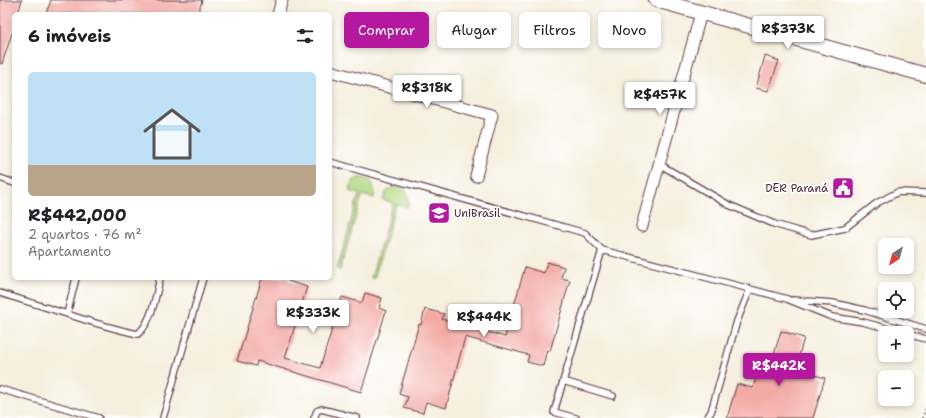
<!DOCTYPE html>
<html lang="pt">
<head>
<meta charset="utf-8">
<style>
	:root { --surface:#fff; --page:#f6f6f6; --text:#202124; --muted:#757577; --line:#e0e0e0; --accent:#b5179e }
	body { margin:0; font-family:"Shantell Sans",sans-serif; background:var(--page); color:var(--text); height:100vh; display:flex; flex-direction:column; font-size:15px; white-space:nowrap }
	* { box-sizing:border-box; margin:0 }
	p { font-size:13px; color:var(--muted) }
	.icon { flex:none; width:22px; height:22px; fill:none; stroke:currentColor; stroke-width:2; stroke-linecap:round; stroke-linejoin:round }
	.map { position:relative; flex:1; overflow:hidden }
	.sheet { position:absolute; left:12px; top:12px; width:320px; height:268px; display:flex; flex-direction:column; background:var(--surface); border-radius:6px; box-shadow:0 2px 6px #0003 }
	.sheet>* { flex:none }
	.hud { position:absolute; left:344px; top:12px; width:380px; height:36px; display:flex; gap:8px }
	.needle { width:26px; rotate:216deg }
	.tools { position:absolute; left:878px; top:238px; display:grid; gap:8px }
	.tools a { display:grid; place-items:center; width:36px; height:36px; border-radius:6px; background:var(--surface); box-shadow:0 2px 6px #0003; font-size:20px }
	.price { position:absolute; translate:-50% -34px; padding:0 9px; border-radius:4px; background:#fff; color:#222; font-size:13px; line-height:26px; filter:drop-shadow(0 1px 2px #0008) }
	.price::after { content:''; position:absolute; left:50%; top:24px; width:12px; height:9px; margin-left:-6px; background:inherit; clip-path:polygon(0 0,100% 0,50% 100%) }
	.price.active { background:var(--accent); color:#fff }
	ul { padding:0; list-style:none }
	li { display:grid; align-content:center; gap:8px; height:212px; padding:0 16px }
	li+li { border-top:1px solid var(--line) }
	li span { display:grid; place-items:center; height:124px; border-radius:6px; color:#555 }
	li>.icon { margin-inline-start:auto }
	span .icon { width:72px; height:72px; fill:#fffc; stroke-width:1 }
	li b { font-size:17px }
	h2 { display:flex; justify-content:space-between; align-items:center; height:48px; padding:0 16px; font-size:17px }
	.pill { padding:0 14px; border-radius:6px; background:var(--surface); box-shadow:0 2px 6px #0003; font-size:14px; line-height:36px }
	.pill.active { background:var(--accent); color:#fff }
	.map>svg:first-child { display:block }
</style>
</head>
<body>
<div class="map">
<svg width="926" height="418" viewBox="0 0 926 418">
	<rect width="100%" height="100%" fill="#fff"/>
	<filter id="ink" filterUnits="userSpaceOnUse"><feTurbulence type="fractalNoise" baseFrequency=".025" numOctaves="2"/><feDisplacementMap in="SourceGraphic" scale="8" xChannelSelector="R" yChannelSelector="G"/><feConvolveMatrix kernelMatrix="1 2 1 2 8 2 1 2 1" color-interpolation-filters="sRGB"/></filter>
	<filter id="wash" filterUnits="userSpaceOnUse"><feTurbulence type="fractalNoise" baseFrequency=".012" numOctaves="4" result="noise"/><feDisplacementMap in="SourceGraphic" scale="16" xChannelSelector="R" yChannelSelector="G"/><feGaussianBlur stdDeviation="0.9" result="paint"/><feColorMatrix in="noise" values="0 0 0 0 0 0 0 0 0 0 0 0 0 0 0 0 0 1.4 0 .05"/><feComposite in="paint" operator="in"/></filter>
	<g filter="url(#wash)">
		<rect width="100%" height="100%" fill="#f6efde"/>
		<path fill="#b1d983" stroke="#7e7c57" d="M358,178c15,-1 17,7 16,20l-12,-3 -22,75 -3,-1 22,-75 -10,-3 4,-10z
			M392,187c15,-1 17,7 16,20l-12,-3 -22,75 -3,-1 22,-75 -10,-3 4,-9z"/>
		<g id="blocks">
			<path fill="#f3aaa5" d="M0,0h22l-4,14h-4v13l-12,37 -2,-1z
				M51,0h151l-4,14h-152z
				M765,56l14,5 -11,30 -12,-3z
				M547,262l17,5 -3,11 9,2 -20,71 -3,-1 -4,16 -16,-4 2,-7 -64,-18 -19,71 -20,-6 -3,11 -19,-5 4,-11 -9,-3 20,-70 2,1 4,-16 19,5 -2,5 63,18 20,-70 19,6z
				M262,278h27l-1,3 19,6 -22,71 35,10 22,-71 20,6 3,-10 17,5 -3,10 7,3 -25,81 -104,-31 -1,5 -19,-5z
				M781,331l23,7 -9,31 30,9 -12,40h-86l10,-34 16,4 9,-31 10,4z"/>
		</g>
	</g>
	<g filter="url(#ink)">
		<use href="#blocks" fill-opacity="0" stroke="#643e46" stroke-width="1"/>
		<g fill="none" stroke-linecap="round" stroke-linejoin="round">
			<g stroke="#643e46" stroke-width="8">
				<path id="service" d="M330,162l255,71 17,17
					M659,164l70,41 45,19 37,11 34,-7 32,-25 21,-11 28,1
					M0,178l14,5
					M0,293l67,21 9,-36
					M793,300l40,3 31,7 62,19
					M67,314c24,8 47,15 71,20 14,-12 18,-39 22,-56
					M907,334l19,5
					M563,381l50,15
					M0,389l99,29
					M163,418l40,-140
					M314,418l3,-7 4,-2 36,9
					M576,418l-22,-6 48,-162 148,39 37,10 45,18 31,5 41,11
					M707,418l4,-6 26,-91 13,-32"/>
			</g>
			<g stroke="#643e46" stroke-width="13">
				<path id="minor" d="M278,14l4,-14
					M330,71l162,44 -16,61
					M642,226l59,-213"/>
			</g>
			<g stroke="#643e46" stroke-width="16">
				<path id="tertiary" d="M656,0l270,75"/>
			</g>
			<path stroke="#643e46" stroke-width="2.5" stroke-dasharray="1 3" stroke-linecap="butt" d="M923,418l3,-10"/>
			<use href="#service" stroke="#fff" stroke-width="5.5"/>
			<use href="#minor" stroke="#fff" stroke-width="11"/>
			<use href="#tertiary" stroke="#fff" stroke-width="14"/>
		</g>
	</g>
	<defs>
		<g id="civic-square" transform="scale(1.15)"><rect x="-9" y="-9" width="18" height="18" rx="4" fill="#b5179e" stroke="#fff"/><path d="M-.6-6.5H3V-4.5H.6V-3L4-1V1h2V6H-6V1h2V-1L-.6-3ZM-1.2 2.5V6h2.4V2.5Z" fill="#fff"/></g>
		<g id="university-square" transform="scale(1.15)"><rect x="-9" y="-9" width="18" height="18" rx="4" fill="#b5179e" stroke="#fff"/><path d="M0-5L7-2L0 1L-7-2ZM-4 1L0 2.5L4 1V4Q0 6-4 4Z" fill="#fff"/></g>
	</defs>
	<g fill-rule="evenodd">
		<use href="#civic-square" x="843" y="188"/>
		<use href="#university-square" x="439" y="213"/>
	</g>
	<g text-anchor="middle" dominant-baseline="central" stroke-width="3.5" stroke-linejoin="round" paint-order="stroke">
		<g font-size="11" fill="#4a1f2b" stroke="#fff" text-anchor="end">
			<text x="828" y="188">DER Paraná</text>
			<text x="454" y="213" text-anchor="start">UniBrasil</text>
		</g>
	</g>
</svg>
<div class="tools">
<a><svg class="needle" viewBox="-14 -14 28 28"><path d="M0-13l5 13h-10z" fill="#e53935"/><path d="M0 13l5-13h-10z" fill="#757577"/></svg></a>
<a><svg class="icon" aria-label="locate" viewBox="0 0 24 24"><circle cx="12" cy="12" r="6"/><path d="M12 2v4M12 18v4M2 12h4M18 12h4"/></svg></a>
<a>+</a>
<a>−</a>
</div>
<b class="price" style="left:788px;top:50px">R$373K</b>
<b class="price" style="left:427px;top:109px">R$318K</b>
<b class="price" style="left:660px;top:116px">R$457K</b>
<b class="price" style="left:313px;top:334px">R$333K</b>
<b class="price" style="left:484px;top:338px">R$444K</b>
<b class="price active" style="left:779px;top:387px">R$442K</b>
<div class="hud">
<a class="pill active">Comprar</a>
<a class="pill">Alugar</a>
<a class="pill">Filtros</a>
<a class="pill">Novo</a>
</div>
<section class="sheet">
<h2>6 imóveis<svg class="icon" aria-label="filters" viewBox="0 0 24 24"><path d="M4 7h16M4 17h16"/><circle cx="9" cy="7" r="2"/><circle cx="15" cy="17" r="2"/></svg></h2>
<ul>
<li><span style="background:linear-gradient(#bfe0f5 75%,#b9a48a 0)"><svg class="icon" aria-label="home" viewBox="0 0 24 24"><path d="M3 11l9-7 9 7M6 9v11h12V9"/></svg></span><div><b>R$442,000</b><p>2 quartos · 76 m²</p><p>Apartamento</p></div></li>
</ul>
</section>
</div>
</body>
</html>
